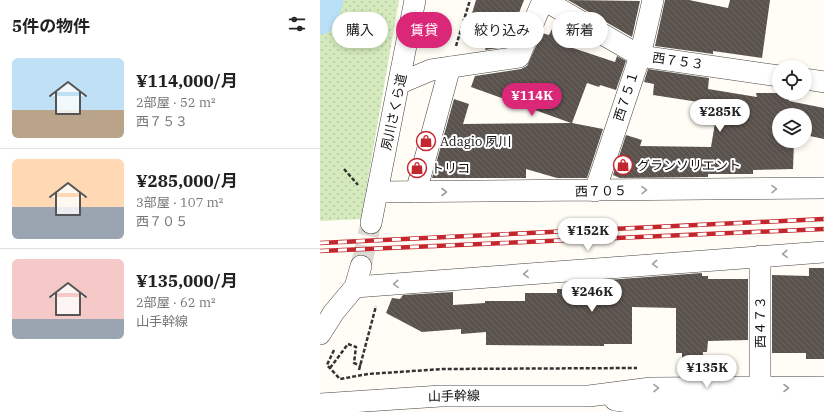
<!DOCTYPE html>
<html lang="ja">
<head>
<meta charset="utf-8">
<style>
	:root { --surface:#fff; --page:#f6f6f6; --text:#222; --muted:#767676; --line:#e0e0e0; --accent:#db2777 }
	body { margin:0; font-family:"IBM Plex Serif","Noto Sans JP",serif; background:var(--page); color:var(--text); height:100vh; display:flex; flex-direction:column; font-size:15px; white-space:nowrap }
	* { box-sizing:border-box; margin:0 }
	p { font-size:13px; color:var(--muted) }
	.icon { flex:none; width:22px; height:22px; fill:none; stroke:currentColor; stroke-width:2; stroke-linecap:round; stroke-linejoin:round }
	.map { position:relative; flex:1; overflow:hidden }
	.sheet { display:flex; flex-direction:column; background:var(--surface); width:320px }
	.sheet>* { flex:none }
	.top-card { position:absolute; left:12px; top:12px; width:380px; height:36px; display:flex; gap:8px }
	.controls { position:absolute; left:452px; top:60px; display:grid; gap:8px }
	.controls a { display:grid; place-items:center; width:40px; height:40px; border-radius:50%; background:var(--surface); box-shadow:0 2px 6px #0003; font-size:20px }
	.price { position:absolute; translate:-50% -34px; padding:0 9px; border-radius:14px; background:#fff; color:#222; font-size:13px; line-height:26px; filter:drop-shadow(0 1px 2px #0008) }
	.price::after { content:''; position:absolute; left:50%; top:24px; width:12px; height:9px; margin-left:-6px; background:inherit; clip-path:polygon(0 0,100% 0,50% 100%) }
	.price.active { background:var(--accent); color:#fff }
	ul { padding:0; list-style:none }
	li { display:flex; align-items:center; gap:12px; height:100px; padding:0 12px }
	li+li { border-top:1px solid var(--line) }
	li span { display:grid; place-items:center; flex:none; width:112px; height:80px; border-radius:6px; color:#555 }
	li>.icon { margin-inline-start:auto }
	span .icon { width:48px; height:48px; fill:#fffc; stroke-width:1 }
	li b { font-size:17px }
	h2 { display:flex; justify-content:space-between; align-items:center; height:48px; padding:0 12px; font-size:17px }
	.chip { padding:0 14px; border-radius:18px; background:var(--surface); box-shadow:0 2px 6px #0003; font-size:14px; line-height:36px }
	.chip.active { background:var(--accent); color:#fff }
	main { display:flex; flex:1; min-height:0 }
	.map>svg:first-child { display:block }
</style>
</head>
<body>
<main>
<section class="sheet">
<h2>5件の物件<svg class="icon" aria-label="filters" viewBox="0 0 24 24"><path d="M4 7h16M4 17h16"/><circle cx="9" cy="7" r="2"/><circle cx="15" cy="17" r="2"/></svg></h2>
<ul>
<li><span style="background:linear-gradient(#bfe0f5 65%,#b9a48a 0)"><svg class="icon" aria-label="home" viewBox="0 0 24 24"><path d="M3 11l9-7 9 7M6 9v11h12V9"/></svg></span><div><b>¥114,000/月</b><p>2部屋 · 52 m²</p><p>西７５３</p></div></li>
<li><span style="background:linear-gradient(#ffd9b3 60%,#9aa5b1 0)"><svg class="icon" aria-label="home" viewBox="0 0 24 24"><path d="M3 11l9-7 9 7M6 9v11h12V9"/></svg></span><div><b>¥285,000/月</b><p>3部屋 · 107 m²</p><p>西７０５</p></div></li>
<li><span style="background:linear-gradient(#f6c9c9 75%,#9aa5b1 0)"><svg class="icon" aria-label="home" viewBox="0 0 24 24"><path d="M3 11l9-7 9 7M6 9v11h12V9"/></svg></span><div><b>¥135,000/月</b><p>2部屋 · 62 m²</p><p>山手幹線</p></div></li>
</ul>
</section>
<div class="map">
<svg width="504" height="412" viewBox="0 0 504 412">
	<defs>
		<pattern id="park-dots" width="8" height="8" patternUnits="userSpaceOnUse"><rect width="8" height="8" fill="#d5ebbd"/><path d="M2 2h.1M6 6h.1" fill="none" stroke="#b6c8a1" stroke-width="1.8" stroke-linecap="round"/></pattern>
		<pattern id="building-back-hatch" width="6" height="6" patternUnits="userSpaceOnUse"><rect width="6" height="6" fill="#5a524d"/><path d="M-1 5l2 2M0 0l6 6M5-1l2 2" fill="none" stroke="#6d6662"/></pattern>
	</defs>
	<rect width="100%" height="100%" fill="#fffdf5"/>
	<path fill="url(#park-dots)" d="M0,0h79l-38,219 -41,2z"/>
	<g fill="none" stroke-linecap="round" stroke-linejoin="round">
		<path stroke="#b9e0f7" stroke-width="35" d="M0,17l6,-17"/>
	</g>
	<path fill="url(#building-back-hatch)" d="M156,0h48l-7,18h2l-2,7h2l-8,21 -26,4 2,-7 -22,-6z
		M248,0l72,1 -8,36 -7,-4z
		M345,0h24l39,8 2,-8h40l-8,58 -49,-7v3l-58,-8z
		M236,21l23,13 -6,14 42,14 2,-6 9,5 -10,29 -16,-5 -1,2 -12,-4 -15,40 31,6 -16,49h-30l-31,-9v9h-94l22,-79 15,5 -6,20 108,-1 -100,-36 4,-11 46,-7 6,-3 15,-33 7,2z
		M328,69l61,9 -1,11 49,8 -1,-4h33v8l35,7v31l-19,-4v-20h-26v26h15l-1,28 -40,1v4h-45v3l-88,1 -7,-3 13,-40 16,5 -2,6 71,1 7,-42 -65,-10 1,-11 -10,-2z
		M489,268h15v91h-18v-6h-34v-78l37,1z
		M382,273v3h6v3h40v61l-40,1 -1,11h-4v7l-21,-1v-5h-6v-45l-44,-1v37h-28v2l-118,-1v-13l-25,2v-5l-39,3 -36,-19 6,-15 8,1 3,-4 50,-3v13l32,-2v-2h40v-8h32v-4h20v-3h30v-6z"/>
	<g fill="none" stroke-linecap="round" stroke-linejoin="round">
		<path stroke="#dbdad3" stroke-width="21" stroke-dasharray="21 10" stroke-linecap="butt" d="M41,266l10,-43"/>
		<g stroke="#444" stroke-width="22">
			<path id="minor" d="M224,0l96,56 139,20
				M485,79l19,3
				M80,83l31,-13 88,-13 24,-57
				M275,191l45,-135 13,-56
				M57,192l447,-4
				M96,192l34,-125
				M51,223l44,-223
				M440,256v132
				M35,287l469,-35
				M0,334l14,-22 21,-25 6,-21
				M295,400l39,6 170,-1
				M0,404l121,-8h148l62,-8 173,-1"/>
		</g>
		<path stroke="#333" stroke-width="2.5" stroke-dasharray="4 2" stroke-linecap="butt" d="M136,46l14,-46
			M24,169l14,16
			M14,350l-7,15 13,14 28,-5 75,-5 194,-1
			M10,368l18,-24 8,3 -2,16 7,3
			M39,370l17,-64"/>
		<use href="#minor" stroke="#fff" stroke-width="21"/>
		<g stroke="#c4262e" stroke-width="4.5">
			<path id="rail" d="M0,243l504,-24
				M0,251l504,-22"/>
		</g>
		<use href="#rail" stroke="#fff" stroke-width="3" stroke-dasharray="9" stroke-linecap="butt"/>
	</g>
	<defs><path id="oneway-chevron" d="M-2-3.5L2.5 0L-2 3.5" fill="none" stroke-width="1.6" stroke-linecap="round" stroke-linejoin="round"/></defs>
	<g stroke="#a0a0a0">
		<use href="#oneway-chevron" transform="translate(454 189) rotate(-1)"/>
		<use href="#oneway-chevron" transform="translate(324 190) rotate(-1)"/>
		<use href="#oneway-chevron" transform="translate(124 192)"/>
		<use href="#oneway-chevron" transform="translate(465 254) rotate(176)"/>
		<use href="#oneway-chevron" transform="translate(335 264) rotate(176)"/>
		<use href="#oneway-chevron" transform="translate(206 274) rotate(176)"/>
		<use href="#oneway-chevron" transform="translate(76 284) rotate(176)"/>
		<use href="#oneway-chevron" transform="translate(336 388) rotate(-1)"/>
		<use href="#oneway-chevron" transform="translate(466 388)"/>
	</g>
	<defs>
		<g id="shop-ring" transform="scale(1)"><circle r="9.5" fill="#fff" stroke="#c4262e" stroke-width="1.5"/><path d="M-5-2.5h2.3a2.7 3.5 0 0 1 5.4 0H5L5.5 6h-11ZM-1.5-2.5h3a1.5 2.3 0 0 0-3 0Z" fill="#c4262e"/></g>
	</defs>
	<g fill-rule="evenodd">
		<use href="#shop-ring" x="106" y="141"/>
		<use href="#shop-ring" x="303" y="165"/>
		<use href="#shop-ring" x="97" y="168"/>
	</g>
	<g text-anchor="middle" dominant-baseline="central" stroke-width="4" stroke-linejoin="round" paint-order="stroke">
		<g font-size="13" fill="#111" stroke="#fff">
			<text transform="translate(358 61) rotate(8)">西７５３</text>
			<text transform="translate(306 96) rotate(-72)">西７５１</text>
			<text transform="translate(74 112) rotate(-78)">夙川さくら道</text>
			<text transform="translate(281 191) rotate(-1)">西７０５</text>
			<text transform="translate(440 322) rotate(-90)">西４７３</text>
			<text transform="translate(134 396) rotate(-1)">山手幹線</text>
		</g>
		<g font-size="13" fill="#111" stroke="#fff" text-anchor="start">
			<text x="120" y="141">Adagio 夙川</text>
			<text x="317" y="165">グランソリエント</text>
			<text x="111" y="168">トリコ</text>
		</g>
	</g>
</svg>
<div class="controls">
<a><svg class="icon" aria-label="locate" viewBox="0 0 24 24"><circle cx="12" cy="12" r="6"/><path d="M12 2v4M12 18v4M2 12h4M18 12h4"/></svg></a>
<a><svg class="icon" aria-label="layers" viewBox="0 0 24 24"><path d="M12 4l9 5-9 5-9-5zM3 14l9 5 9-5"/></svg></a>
</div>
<b class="price active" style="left:212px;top:117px">¥114K</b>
<b class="price" style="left:400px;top:133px">¥285K</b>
<b class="price" style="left:268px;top:252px">¥152K</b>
<b class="price" style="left:272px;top:313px">¥246K</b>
<b class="price" style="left:387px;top:389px">¥135K</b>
<div class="top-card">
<a class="chip">購入</a>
<a class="chip active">賃貸</a>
<a class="chip">絞り込み</a>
<a class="chip">新着</a>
</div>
</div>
</main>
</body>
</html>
